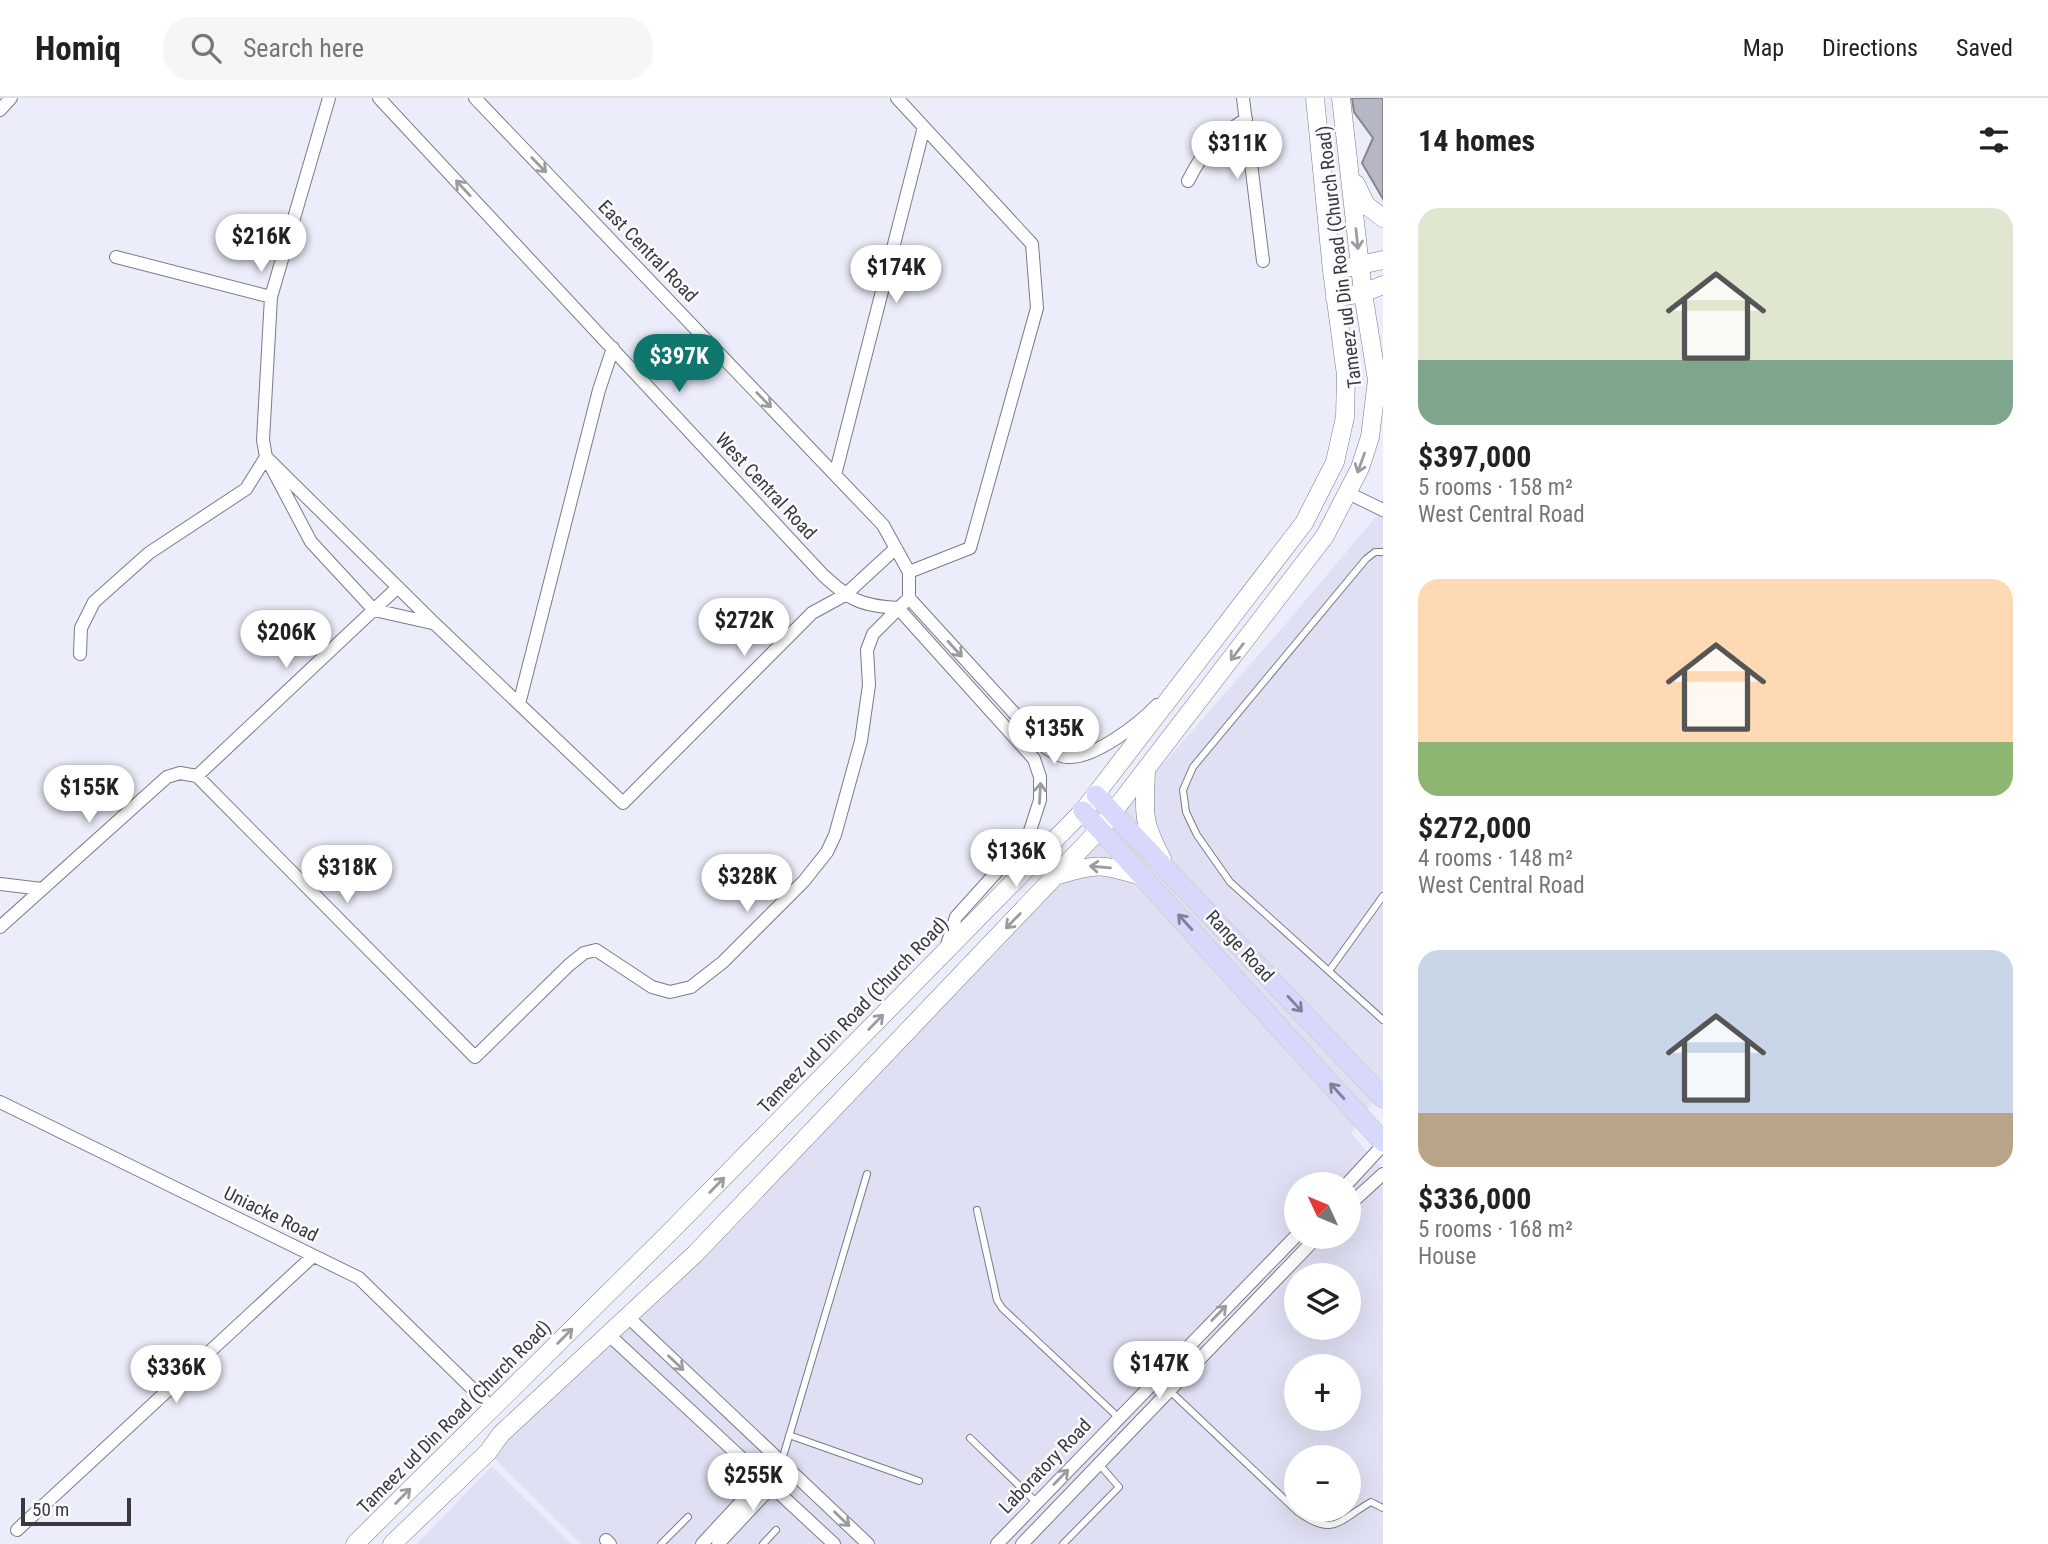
<!DOCTYPE html>
<html lang="en">
<head>
<meta charset="utf-8">
<style>
	:root { --surface:#fff; --page:#f6f6f6; --text:#222; --muted:#767676; --line:#e0e0e0; --accent:#0f766e }
	body { margin:0; font-family:"Roboto Condensed",sans-serif; background:var(--page); color:var(--text); height:100vh; display:flex; flex-direction:column; font-size:26px; white-space:nowrap }
	* { box-sizing:border-box; margin:0 }
	p { font-size:23px; color:var(--muted) }
	.icon { flex:none; width:38px; height:38px; fill:none; stroke:currentColor; stroke-width:2; stroke-linecap:round; stroke-linejoin:round }
	.map { position:relative; flex:1; overflow:hidden }
	.details { display:flex; flex-direction:column; background:var(--surface); width:665px }
	.details>* { flex:none }
	.needle { width:46px; rotate:314deg }
	.fabs { position:absolute; left:1284px; top:1074px; display:grid; gap:14px }
	.fabs a { display:grid; place-items:center; width:77px; height:77px; border-radius:50%; background:var(--surface); box-shadow:0 7px 28px #0002; font-size:35px }
	.scale { position:absolute; left:21px; bottom:18px; width:110px; box-sizing:border-box; padding-left:7px; border:4px solid #393a3f; border-top:0; font-size:19px; line-height:24px; white-space:nowrap; color:#393a3f; -webkit-text-stroke:5px #fbfbfe; paint-order:stroke }
	.price { position:absolute; translate:-50% -60px; padding:0 16px; border-radius:24px; background:#fff; color:#222; font-size:23px; line-height:46px; filter:drop-shadow(0 2px 4px #0008) }
	.price::after { content:''; position:absolute; left:50%; top:42px; width:21px; height:16px; margin-left:-10px; background:inherit; clip-path:polygon(0 0,100% 0,50% 100%) }
	.price.on { background:var(--accent); color:#fff }
	ul { padding:0; list-style:none }
	li { display:grid; align-content:center; gap:14px; height:371px; padding:0 35px }
	li span { display:grid; place-items:center; height:217px; border-radius:21px; color:#555 }
	li>.icon { margin-inline-start:auto }
	span .icon { width:126px; height:126px; fill:#fffc; stroke-width:1 }
	li b { font-size:30px }
	h2 { display:flex; justify-content:space-between; align-items:center; height:84px; padding:0 35px; font-size:30px }
	header { display:flex; align-items:center; gap:42px; box-sizing:border-box; height:98px; padding:0 35px; background:var(--surface); border-bottom:2px solid var(--line) }
	header strong { font-size:33px }
	nav { display:flex; gap:38px; margin-inline-start:auto; font-size:24px }
	.search { width:490px; height:63px; background:var(--page); display:flex; align-items:center; gap:18px; box-sizing:border-box; padding:0 24px; border-radius:28px; color:var(--muted); font-size:26px }
	main { display:flex; flex:1; min-height:0 }
	.map>svg:first-child { display:block }
</style>
</head>
<body>
<header>
<strong>Homiq</strong>
<div class="search"><svg class="icon" aria-label="search" viewBox="0 0 24 24"><circle cx="10" cy="10" r="6"/><path d="M15 15l6 6"/></svg>Search here</div>
<nav><a>Map</a><a>Directions</a><a>Saved</a></nav>
</header>
<main>
<div class="map">
<svg width="1383" height="1446" viewBox="0 0 1383 1446">
	<rect width="100%" height="100%" fill="#ecedfa"/>
	<path fill="#dfe0f3" fill-rule="evenodd" d="M1383,392v597l-32,46 32,37v374h-802l-93,-92 514,-505 276,-314 102,-121zM1297,1087h52v52h-52zM1297,1178h52v52h-52zM1297,1269h52v52h-52zM1297,1360h52v52h-52z
		M492,1368l79,78h-154z"/>
	<path fill="#b6b7c4" stroke="#858692" stroke-width="2" d="M1352,0h31v101l-21,-36 11,-25 -19,-26z"/>
	<g fill="none" stroke-linecap="round" stroke-linejoin="round">
		<g stroke="#7a7b87" stroke-width="8">
			<path id="lane" d="M1383,454h-8l-9,7 -173,208 -10,23 3,22 11,23 33,47 153,138
				M1329,873l54,-75
				M977,1112l20,90 5,8 117,110
				M1170,1293l128,121c36,26 41,8 73,-10l12,6
				M789,1337l130,46
				M970,1340l67,65
				M782,1362l85,-286
				M661,1446l27,-27
				M763,1446l13,-14
				M1063,1446l56,-57 -20,-23"/>
		</g>
		<g stroke="#7a7b87" stroke-width="14">
			<path id="street" d="M329,0l-58,199 -8,143 3,17 45,85 63,68 58,13
				M379,0l444,477c27,25 38,31 75,33
				M475,0l408,427 26,47v26
				M897,0l135,146 5,64 -67,240 -61,24
				M1243,0l20,163
				M0,12l11,-12
				M1188,83c16,-32 28,-43 58,-62
				M116,159l155,40
				M266,359l168,166 189,180 189,-190 33,-18 51,-47
				M835,377l89,-348
				M1348,395l35,17
				M909,500l137,150c6,3 14,9 21,9 27,2 72,-33 90,-52
				M898,510l136,151 6,18v23l-12,37 -72,80 -10,31
				M80,556l1,-26 13,-26 55,-49 97,-64 20,-32
				M519,606l80,-314 14,-42
				M197,678l201,-189
				M0,786l42,5
				M0,829l167,-150 13,-4 17,3 278,281 94,-92 15,-12 12,-3 56,37 18,5 21,-5 32,-25 81,-81 23,-29 8,-17 26,-94 8,-56 -2,-35 6,-16 36,-36
				M0,1004l359,176 133,130
				M1346,1087l37,-40
				M1349,1107l34,-31
				M627,1218l241,228
				M608,1236l226,210
				M17,1432l296,-274
				M606,1442l4,4
				M702,1446l78,-84
				M718,1446l71,-76
				M997,1446l300,-309
				M1022,1446l295,-307"/>
		</g>
		<g stroke="#7a7b87" stroke-width="19">
			<path id="secondary" d="M1356,86l10,21 17,13
				M1332,173l51,-11
				M1335,200l28,-5 20,-8
				M1146,674c-2,42 -4,49 16,87
				M1059,777c41,-13 45,-10 85,2
				M355,1446l314,-311 414,-422 221,-288 31,-61 10,-45 1,-42 -14,-104 -17,-173
				M392,1446l96,-92 13,-18 194,-180 405,-425 225,-293 35,-68 10,-31 7,-57 -14,-87 -22,-195"/>
		</g>
		<g stroke="#cfd0d1" stroke-width="21">
			<path id="primary" d="M1096,697l287,303
				M1083,713l300,331"/>
		</g>
		<use href="#lane" stroke="#fff" stroke-width="6"/>
		<use href="#street" stroke="#fff" stroke-width="12"/>
		<use href="#secondary" stroke="#fff" stroke-width="18"/>
		<use href="#primary" stroke="#d7d8fc" stroke-width="19"/>
	</g>
	<defs><path id="oneway-shaft" d="M-6 0H5M1.5-3L5.5 0L1.5 3" fill="none" stroke-width="1.6" stroke-linecap="round" stroke-linejoin="round" transform="scale(1.75)"/></defs>
	<g stroke="#9c9c9f">
		<use href="#oneway-shaft" transform="translate(539 67) rotate(46)"/>
		<use href="#oneway-shaft" transform="translate(463 90) rotate(-133)"/>
		<use href="#oneway-shaft" transform="translate(1357 141) rotate(84)"/>
		<use href="#oneway-shaft" transform="translate(764 302) rotate(46)"/>
		<use href="#oneway-shaft" transform="translate(1361 365) rotate(110)"/>
		<use href="#oneway-shaft" transform="translate(955 551) rotate(48)"/>
		<use href="#oneway-shaft" transform="translate(1237 554) rotate(127)"/>
		<use href="#oneway-shaft" transform="translate(1040 695) rotate(-87)"/>
		<use href="#oneway-shaft" transform="translate(1100 769) rotate(-175)"/>
		<use href="#oneway-shaft" transform="translate(1013 823) rotate(134)"/>
		<use href="#oneway-shaft" transform="translate(876 924) rotate(-46)"/>
		<use href="#oneway-shaft" transform="translate(717 1087) rotate(-46)"/>
		<use href="#oneway-shaft" transform="translate(1219 1215) rotate(-46)"/>
		<use href="#oneway-shaft" transform="translate(565 1238) rotate(-45)"/>
		<use href="#oneway-shaft" transform="translate(676 1265) rotate(44)"/>
		<use href="#oneway-shaft" transform="translate(1061 1379) rotate(-46)"/>
		<use href="#oneway-shaft" transform="translate(403 1398) rotate(-45)"/>
		<use href="#oneway-shaft" transform="translate(842 1421) rotate(44)"/>
	</g>
	<g stroke="#808194">
		<use href="#oneway-shaft" transform="translate(1185 824) rotate(-132)"/>
		<use href="#oneway-shaft" transform="translate(1295 906) rotate(47)"/>
		<use href="#oneway-shaft" transform="translate(1337 993) rotate(-132)"/>
	</g>
	<g text-anchor="middle" dominant-baseline="central" stroke-width="5" stroke-linejoin="round" paint-order="stroke">
		<g font-size="19" fill="#393a3f" stroke="#fbfbfe">
			<text transform="translate(648 153) rotate(46)">East Central Road</text>
			<text transform="translate(1339 159) rotate(-97)">Tameez ud Din Road (Church Road)</text>
			<text transform="translate(766 388) rotate(47)">West Central Road</text>
			<text transform="translate(1240 848) rotate(47)">Range Road</text>
			<text transform="translate(853 917) rotate(-46)">Tameez ud Din Road (Church Road)</text>
			<text transform="translate(271 1116) rotate(26)">Uniacke Road</text>
			<text transform="translate(454 1319) rotate(-45)">Tameez ud Din Road (Church Road)</text>
			<text transform="translate(1045 1368) rotate(-46)">Laboratory Road</text>
		</g>
	</g>
</svg>
<div class="fabs">
<a><svg class="needle" viewBox="-14 -14 28 28"><path d="M0-13l5 13h-10z" fill="#e53935"/><path d="M0 13l5-13h-10z" fill="#767676"/></svg></a>
<a><svg class="icon" aria-label="layers" viewBox="0 0 24 24"><path d="M12 4l9 5-9 5-9-5zM3 14l9 5 9-5"/></svg></a>
<a>+</a>
<a>−</a>
</div>
<div class="scale">50 m</div>
<b class="price" style="left:1237px;top:83px">$311K</b>
<b class="price" style="left:261px;top:176px">$216K</b>
<b class="price" style="left:896px;top:207px">$174K</b>
<b class="price on" style="left:679px;top:296px">$397K</b>
<b class="price" style="left:744px;top:560px">$272K</b>
<b class="price" style="left:286px;top:572px">$206K</b>
<b class="price" style="left:1054px;top:668px">$135K</b>
<b class="price" style="left:89px;top:727px">$155K</b>
<b class="price" style="left:1016px;top:791px">$136K</b>
<b class="price" style="left:347px;top:807px">$318K</b>
<b class="price" style="left:747px;top:816px">$328K</b>
<b class="price" style="left:1159px;top:1303px">$147K</b>
<b class="price" style="left:176px;top:1307px">$336K</b>
<b class="price" style="left:753px;top:1415px">$255K</b>
</div>
<section class="details">
<h2>14 homes<svg class="icon" aria-label="filters" viewBox="0 0 24 24"><path d="M4 7h16M4 17h16"/><circle cx="9" cy="7" r="2"/><circle cx="15" cy="17" r="2"/></svg></h2>
<ul>
<li><span style="background:linear-gradient(#dfe7d0 70%,#7fa58c 0)"><svg class="icon" aria-label="home" viewBox="0 0 24 24"><path d="M3 11l9-7 9 7M6 9v11h12V9"/></svg></span><div><b>$397,000</b><p>5 rooms · 158 m²</p><p>West Central Road</p></div></li>
<li><span style="background:linear-gradient(#ffd9b3 75%,#8fb573 0)"><svg class="icon" aria-label="home" viewBox="0 0 24 24"><path d="M3 11l9-7 9 7M6 9v11h12V9"/></svg></span><div><b>$272,000</b><p>4 rooms · 148 m²</p><p>West Central Road</p></div></li>
<li><span style="background:linear-gradient(#c9d6e8 75%,#b9a48a 0)"><svg class="icon" aria-label="home" viewBox="0 0 24 24"><path d="M3 11l9-7 9 7M6 9v11h12V9"/></svg></span><div><b>$336,000</b><p>5 rooms · 168 m²</p><p>House</p></div></li>
</ul>
</section>
</main>
</body>
</html>
